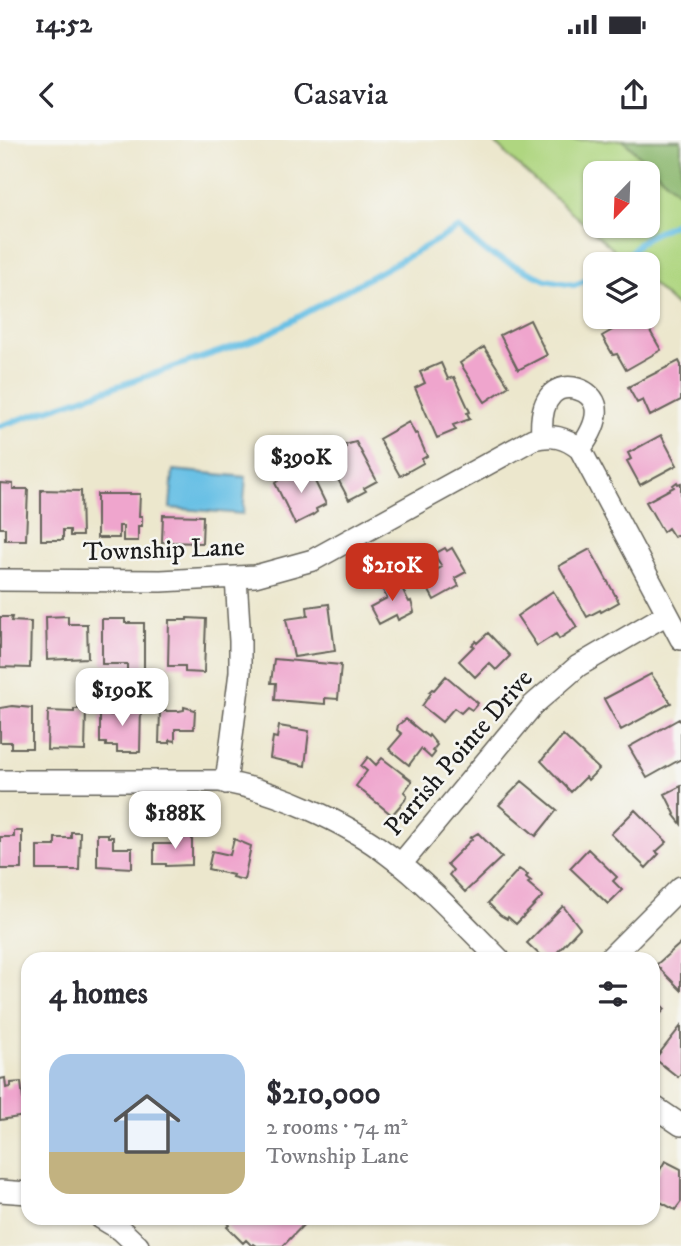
<!DOCTYPE html>
<html lang="en">
<head>
<meta charset="utf-8">
<style>
	:root { --surface:#fff; --page:#f7f7f7; --text:#2b2b33; --muted:#7c7c81; --line:#e1e1e2; --accent:#c8321e }
	body { margin:0; font-family:"IM FELL DW Pica",serif; background:var(--page); color:var(--text); height:100vh; display:flex; flex-direction:column; font-size:26px; white-space:nowrap }
	* { box-sizing:border-box; margin:0 }
	p { font-size:23px; color:var(--muted) }
	.icon { flex:none; width:38px; height:38px; fill:none; stroke:currentColor; stroke-width:2; stroke-linecap:round; stroke-linejoin:round }
	.map { position:relative; flex:1; overflow:hidden }
	.panel { position:absolute; left:21px; top:812px; width:639px; height:273px; display:flex; flex-direction:column; background:var(--surface); border-radius:21px; box-shadow:0 2px 5px #0004 }
	.panel>* { flex:none }
	.needle { width:46px; rotate:203deg }
	.fabs { position:absolute; left:583px; top:21px; display:grid; gap:14px }
	.fabs a { display:grid; place-items:center; width:77px; height:77px; border-radius:14px; background:var(--surface); box-shadow:0 2px 5px #0004; font-size:35px }
	.price { position:absolute; translate:-50% -60px; padding:0 16px; border-radius:14px; background:#fff; color:#222; font-size:23px; line-height:46px; filter:drop-shadow(0 2px 4px #0008) }
	.price::after { content:''; position:absolute; left:50%; top:42px; width:21px; height:16px; margin-left:-10px; background:inherit; clip-path:polygon(0 0,100% 0,50% 100%) }
	.price.on { background:var(--accent); color:#fff }
	ul { padding:0; list-style:none }
	li { display:flex; align-items:center; gap:21px; height:175px; padding:0 28px }
	li+li { border-top:2px solid var(--line) }
	li span { display:grid; place-items:center; flex:none; width:196px; height:140px; border-radius:21px; color:#555 }
	li>.icon { margin-inline-start:auto }
	span .icon { width:84px; height:84px; fill:#fffc; stroke-width:1 }
	li b { font-size:30px }
	h2 { display:flex; justify-content:space-between; align-items:center; height:84px; padding:0 28px; font-size:30px }
	.status { display:flex; justify-content:space-between; align-items:center; height:49px; padding:0 35px; background:var(--surface); direction:ltr }
	.status svg { height:19px; fill:currentColor }
	header { display:flex; justify-content:space-between; align-items:center; height:91px; padding:0 28px; background:var(--surface); font-size:32px; font-weight:600 }
	.map>svg:first-child { display:block }
</style>
</head>
<body>
<div class="status"><b>14:52</b><svg viewBox="0 0 49 12"><path d="M0 12V9h3v3zM5 12V6h3v6zM10 12V3h3v9zM15 12V0h3v12zM26 1h20v11H26zM47 4h2v5h-2z"/></svg></div>
<header><svg class="icon" aria-label="back" viewBox="0 0 24 24"><path d="M15 5l-7 7 7 7"/></svg>Casavia<svg class="icon" aria-label="share" viewBox="0 0 24 24"><path d="M12 15V3M7 8l5-5 5 5M5 13v7h14v-7"/></svg></header>
<div class="map">
<svg width="681" height="1106" viewBox="0 0 681 1106">
	<rect width="100%" height="100%" fill="#f6f6f2"/>
	<filter id="ink" filterUnits="userSpaceOnUse"><feTurbulence type="fractalNoise" baseFrequency=".0143" numOctaves="2"/><feDisplacementMap in="SourceGraphic" scale="14" xChannelSelector="R" yChannelSelector="G"/><feConvolveMatrix kernelMatrix="1 2 1 2 8 2 1 2 1" color-interpolation-filters="sRGB"/></filter>
	<filter id="wash" filterUnits="userSpaceOnUse"><feTurbulence type="fractalNoise" baseFrequency=".00686" numOctaves="4" result="noise"/><feDisplacementMap in="SourceGraphic" scale="28" xChannelSelector="R" yChannelSelector="G"/><feGaussianBlur stdDeviation="1.57" result="paint"/><feColorMatrix in="noise" values="0 0 0 0 0 0 0 0 0 0 0 0 0 0 0 0 0 1.4 0 .05"/><feComposite in="paint" operator="in"/></filter>
	<g filter="url(#wash)">
		<rect width="100%" height="100%" fill="#ece7cd"/>
		<path fill="#afd680" stroke="#66794e" stroke-width="2" fill-rule="evenodd" d="M492,0h131l58,55v116l-33,-31v-16h-18l-116,-102zM595,33h53v53h-53z"/>
		<path fill="#8bb76e" stroke="#546a45" stroke-width="2" d="M623,0h58v55z"/>
		<path fill="#67c0e5" stroke="#426e80" stroke-width="2" d="M173,330l73,7 -3,37 -73,-6z"/>
		<g fill="none" stroke-linecap="round" stroke-linejoin="round">
			<path stroke="#67c0e5" stroke-width="6" d="M625,124c14,-31 29,-28 56,-44
				M0,286l262,-89 197,-109 27,24 60,28 28,5 21,-8"/>
		</g>
		<g id="blocks">
			<path fill="#efa5cd" d="M635,177h7l19,33 -35,20 -9,-16 -4,1 -11,-19z
				M530,180l17,35 -29,15 -18,-35z
				M484,207l25,39 -24,16 -25,-39z
				M679,221l2,4v35l-31,16 -7,-16 -6,3 -9,-16z
				M441,223l7,16 6,-2 16,35 -3,1 3,6 -17,6 3,5 -19,8 -22,-50 10,-5 -5,-11z
				M409,282l6,12 2,-1 10,23 -5,3 1,4 -23,13 -21,-37z
				M661,295l16,30 -37,20 -13,-24 4,-2 -3,-6z
				M356,302l21,39 -13,7 2,3 -17,9 -23,-43 20,-10 -1,-2z
				M309,329l17,35 -10,5 1,3 -4,3 -18,9 -20,-41 8,-6 6,-1 1,2z
				M677,342l1,2 3,-1v50l-7,4 -6,-9 -5,4 -17,-30 28,-15 -1,-2z
				M0,343l13,1v5h15l-2,51h-21v-12h-5z
				M41,350l40,1 1,45h-12v-6h-7v10h-22z
				M97,354h43l-1,22h3v10h-4v15h-15v-15h-4v12h-22z
				M163,375l40,1 -1,27 -40,-1z
				M445,408l2,3 5,-3 14,24 -11,6 4,8 -25,14 -12,-22 20,-11 -8,-13z
				M590,409l29,53 -18,10 -1,-2 -13,7 -28,-51z
				M396,436l13,26 2,-1 3,11 -16,8 -2,-5 -17,9 -9,-17 17,-9 -7,-13z
				M553,451l24,36 -18,12 -3,-5 -19,12 -20,-30z
				M329,464l6,47 -41,6 -8,-38 22,-3 -1,-9z
				M68,476v8h19l1,34 -41,2 -1,-43z
				M0,477h12l-1,4 20,1 -1,46 -30,-1z
				M187,478l19,1 -2,54 -19,-1v-6h-17l1,-46h18z
				M102,479h23v4h19v50h-17v-9h-25z
				M488,493l22,23 -14,14 -7,-7 -14,14 -16,-16 15,-15 -2,-1 4,-4 1,2z
				M274,519l67,6 -3,34 -13,-1v6l-50,-4 1,-17h-5z
				M651,534l20,29 -50,27 -17,-31z
				M446,536l32,27 -6,7 -5,-3 -6,6 -7,-5 -12,14 -20,-16 9,-13 -2,-1 3,-3 2,1z
				M112,565l29,1 -1,46h-23v-6h-11v-3h-6v-28h12z
				M12,566l20,2v40h-21v-6h-11v-34z
				M184,567l11,3 -1,19h-19v12l-5,-1v3h-11l1,-32h19l5,-1z
				M74,569h12l-1,42 -38,-1 1,-39 26,1z
				M406,579l22,18 1,-2 8,10 -5,6 3,2 -4,5 -10,-9 -12,16 -20,-16 13,-15 -5,-4 1,-5z
				M679,579l2,3v37l-34,19 -18,-31z
				M279,586l30,5 -4,35 -35,-8 3,-21 4,1z
				M563,595l36,34 -11,11 -2,-3 -15,15 -30,-31z
				M368,617l8,8 6,-7 30,23 -8,11 3,3 -2,5 -13,15 -36,-29 11,-15 -6,-5z
				M522,641l35,29 -21,26 -37,-31z
				M681,646v38l-7,-9 1,-1 -10,-20z
				M635,670l32,32 -11,10 3,2 -13,14 -35,-34z
				M14,691h8v38h-22v-32h14z
				M71,692h9l-1,38h-42v-24h18v-8h16z
				M173,692l19,2v31l-26,1v-2h-12v-20h19z
				M478,693l24,24 -37,35 -16,-17 4,-5 -6,-6 25,-25 -2,-1z
				M97,694h11v3h5v11h19v20l-35,-2z
				M234,699l17,7 -7,34 -12,-3 1,-2 -25,-6 4,-18 18,4z
				M588,709l29,28 -4,4 9,9 -14,14 -38,-36z
				M519,729l9,6 -2,2 5,4 -3,2 15,13 -27,28 -8,-7 -1,2 -7,-4 -12,-12z
				M563,766l17,22 -29,31h-7l-17,-16z
				M681,803v47l-25,-25z
				M653,857l12,12 -12,13z
				M681,886v47l-3,4 -23,-18z
				M5,938l1,10 5,-1v-4l10,-1 4,34 -25,4v-41z
				M665,1021l16,8v33l-6,8 -22,-12v-16z
				M222,1078h88l-27,28h-26l-3,-2 -2,2 -6,-6 -3,3 -16,-16 2,-2z"/>
		</g>
	</g>
	<g filter="url(#ink)">
		<use href="#blocks" fill-opacity="0" stroke="#65635a" stroke-width="2"/>
		<g fill="none" stroke-linecap="round" stroke-linejoin="round">
			<g stroke="#65635a" stroke-width="24">
				<path id="street" d="M542,296c-1,-13 -1,-31 10,-42 13,-13 41,-5 44,14 2,14 -8,30 -16,41
					M0,440l161,1 94,-5 58,-16 220,-121c19,-5 32,-2 47,10l101,190
					M0,641h219c56,9 126,40 171,75 40,30 74,68 109,103
					M226,643l14,-111v-31l-4,-63
					M401,724l132,-159 45,-39 89,-52
					M609,819l72,-72
					M653,966l28,19
					M0,1051l28,2
					M101,1078l20,12 17,16"/>
			</g>
			<use href="#street" stroke="#fff" stroke-width="21"/>
		</g>
	</g>
	<g text-anchor="middle" dominant-baseline="central" stroke-width="5" stroke-linejoin="round" paint-order="stroke">
		<g font-size="26" fill="#1c1c1c" stroke="#f6f6f2">
			<text transform="translate(164 410) rotate(-2)">Township Lane</text>
			<text transform="translate(459 613) rotate(-49)">Parrish Pointe Drive</text>
		</g>
	</g>
</svg>
<div class="fabs">
<a><svg class="needle" viewBox="-14 -14 28 28"><path d="M0-13l5 13h-10z" fill="#e53935"/><path d="M0 13l5-13h-10z" fill="#7c7c81"/></svg></a>
<a><svg class="icon" aria-label="layers" viewBox="0 0 24 24"><path d="M12 4l9 5-9 5-9-5zM3 14l9 5 9-5"/></svg></a>
</div>
<b class="price" style="left:301px;top:355px">$390K</b>
<b class="price on" style="left:392px;top:463px">$210K</b>
<b class="price" style="left:122px;top:588px">$190K</b>
<b class="price" style="left:175px;top:711px">$188K</b>
<section class="panel">
<h2>4 homes<svg class="icon" aria-label="filters" viewBox="0 0 24 24"><path d="M4 7h16M4 17h16"/><circle cx="9" cy="7" r="2"/><circle cx="15" cy="17" r="2"/></svg></h2>
<ul>
<li><span style="background:linear-gradient(#a9c7e8 70%,#c2b280 0)"><svg class="icon" aria-label="home" viewBox="0 0 24 24"><path d="M3 11l9-7 9 7M6 9v11h12V9"/></svg></span><div><b>$210,000</b><p>2 rooms · 74 m²</p><p>Township Lane</p></div></li>
</ul>
</section>
</div>
</body>
</html>
